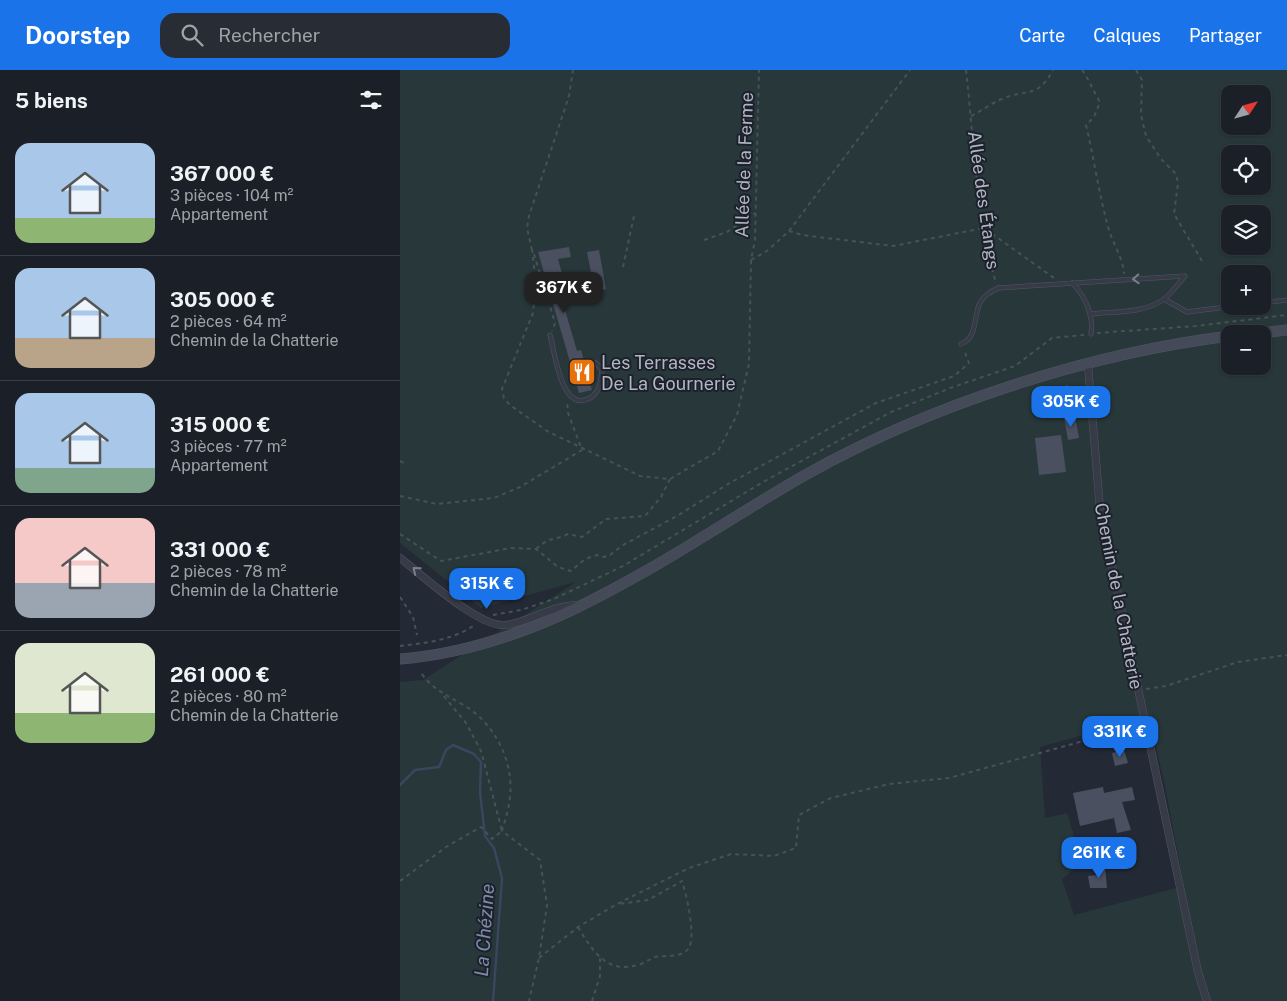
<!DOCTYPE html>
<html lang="fr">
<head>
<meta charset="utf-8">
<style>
	:root { --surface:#1b1f28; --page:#282c34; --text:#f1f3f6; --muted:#a0a2a8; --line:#393d45; --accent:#1a73e8 }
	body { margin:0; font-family:"Public Sans",sans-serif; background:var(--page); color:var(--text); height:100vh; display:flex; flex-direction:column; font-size:19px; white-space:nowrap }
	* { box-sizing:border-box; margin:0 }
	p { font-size:16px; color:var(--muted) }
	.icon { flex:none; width:28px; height:28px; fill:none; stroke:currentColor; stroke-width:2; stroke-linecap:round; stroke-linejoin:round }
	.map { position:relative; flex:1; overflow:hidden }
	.side { display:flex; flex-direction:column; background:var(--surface); width:400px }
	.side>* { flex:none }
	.needle { width:32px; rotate:54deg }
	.controls { position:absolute; left:821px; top:15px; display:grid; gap:10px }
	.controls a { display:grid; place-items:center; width:50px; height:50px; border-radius:10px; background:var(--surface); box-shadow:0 1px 4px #0004,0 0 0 1px var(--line); font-size:25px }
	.price { position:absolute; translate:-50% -42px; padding:0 11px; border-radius:10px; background:var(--accent); color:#fff; font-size:16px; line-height:32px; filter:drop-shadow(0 1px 2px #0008) }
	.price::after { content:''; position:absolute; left:50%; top:30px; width:15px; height:11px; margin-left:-8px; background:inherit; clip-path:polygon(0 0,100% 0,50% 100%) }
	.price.selected { background:#222; color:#fff }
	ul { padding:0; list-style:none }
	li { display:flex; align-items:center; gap:15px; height:125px; padding:0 15px }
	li+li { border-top:1px solid var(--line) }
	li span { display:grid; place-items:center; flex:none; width:140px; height:100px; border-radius:15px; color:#555 }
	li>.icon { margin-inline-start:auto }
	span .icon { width:60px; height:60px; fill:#fffc; stroke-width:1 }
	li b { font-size:21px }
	h2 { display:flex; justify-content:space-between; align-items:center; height:60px; padding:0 15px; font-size:21px }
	header { display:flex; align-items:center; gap:30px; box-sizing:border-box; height:70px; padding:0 25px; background:var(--accent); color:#fff }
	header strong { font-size:24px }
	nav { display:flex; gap:28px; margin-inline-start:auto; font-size:18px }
	.search { width:350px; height:45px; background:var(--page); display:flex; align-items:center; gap:12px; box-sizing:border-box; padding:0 18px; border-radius:15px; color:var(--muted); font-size:19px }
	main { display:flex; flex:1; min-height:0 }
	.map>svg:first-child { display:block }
</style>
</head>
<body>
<header>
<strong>Doorstep</strong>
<div class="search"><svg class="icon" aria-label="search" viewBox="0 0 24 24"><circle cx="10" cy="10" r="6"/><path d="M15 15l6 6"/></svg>Rechercher</div>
<nav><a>Carte</a><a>Calques</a><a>Partager</a></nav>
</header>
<main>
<section class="side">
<h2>5 biens<svg class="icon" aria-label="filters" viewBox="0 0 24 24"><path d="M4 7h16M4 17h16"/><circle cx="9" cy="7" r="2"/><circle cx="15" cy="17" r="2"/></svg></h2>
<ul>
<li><span style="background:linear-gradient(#a9c7e8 75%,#8fb573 0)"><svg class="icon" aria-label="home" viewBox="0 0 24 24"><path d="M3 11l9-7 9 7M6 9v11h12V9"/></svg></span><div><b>367 000 €</b><p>3 pièces · 104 m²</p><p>Appartement</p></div></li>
<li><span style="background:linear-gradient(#a9c7e8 70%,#b9a48a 0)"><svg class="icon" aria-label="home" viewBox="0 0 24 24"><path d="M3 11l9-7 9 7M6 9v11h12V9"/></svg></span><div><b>305 000 €</b><p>2 pièces · 64 m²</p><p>Chemin de la Chatterie</p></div></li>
<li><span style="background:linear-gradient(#a9c7e8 75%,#7fa58c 0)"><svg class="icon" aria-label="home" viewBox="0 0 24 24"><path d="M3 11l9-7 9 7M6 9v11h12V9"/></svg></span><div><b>315 000 €</b><p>3 pièces · 77 m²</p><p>Appartement</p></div></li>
<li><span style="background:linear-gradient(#f6c9c9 65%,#9aa5b1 0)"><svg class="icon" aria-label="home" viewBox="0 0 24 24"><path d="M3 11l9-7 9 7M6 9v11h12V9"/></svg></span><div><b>331 000 €</b><p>2 pièces · 78 m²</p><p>Chemin de la Chatterie</p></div></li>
<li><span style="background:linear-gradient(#dfe7d0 70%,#8fb573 0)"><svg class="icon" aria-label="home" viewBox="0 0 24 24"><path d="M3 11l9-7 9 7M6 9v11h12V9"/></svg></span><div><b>261 000 €</b><p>2 pièces · 80 m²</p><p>Chemin de la Chatterie</p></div></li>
</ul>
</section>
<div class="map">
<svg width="887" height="931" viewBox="0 0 887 931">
	<rect width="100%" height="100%" fill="#242936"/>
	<path fill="#28373a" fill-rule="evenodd" d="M0,0h887v931h-887v-319l23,-2 153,-98 -95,26 -81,-65zM830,24h32v32h-32zM830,84h32v32h-32zM830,144h32v32h-32zM830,204h32v32h-32zM830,264h32v32h-32zM749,647l15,64 20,105 -110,29 -12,-36 20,-16 -15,-50 -22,5 -5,-71z"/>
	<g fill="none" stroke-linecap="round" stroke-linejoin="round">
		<path stroke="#3b455d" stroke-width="2.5" d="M0,715l15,-15 24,-3 7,-17 7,-5 21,9 7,8 -1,30 5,44 9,12 8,30 -9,123"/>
	</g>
	<path fill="#4a5060" d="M169,177l2,10 -13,2 5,18 -7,2 21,72 4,-1 11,40 -13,3 -41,-141z
		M199,180l7,39 -11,4 -8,-41z
		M668,315l2,9 -27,8 -3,-8z
		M675,346l4,22 -11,2 -4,-22z
		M661,365l5,37 -27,3 -4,-37z
		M724,680l4,13 -13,3 -3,-13z
		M703,717l1,6 28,-6 3,13 -13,2 9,28 -14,3 -3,-15 -34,8 -7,-33z
		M705,797l2,21h-17l-2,-12 9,-1 -1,-7z"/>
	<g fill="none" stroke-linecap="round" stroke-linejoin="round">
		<g stroke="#525662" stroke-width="5">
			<path id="service" d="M672,213c13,12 22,33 19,51
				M764,229l23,13 47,-6
				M862,233l25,-3
				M690,244c25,-3 51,0 73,-14 8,-6 15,-16 22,-24
				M150,265c5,17 11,79 40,63 10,-6 11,-17 12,-28l-6,-7
				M561,274c17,-6 12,-28 19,-41 4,-8 11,-11 18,-15l187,-12"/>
		</g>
		<g stroke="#525662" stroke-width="8">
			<path id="minor" d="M688,295l12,144 98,463 9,29
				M0,488c21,16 79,70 105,67 24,-2 45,-20 74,-20"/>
		</g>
		<g stroke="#525662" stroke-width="11">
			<path id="secondary" d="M853,264l34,-4
				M0,589c153,-12 279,-112 407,-185 123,-69 283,-121 423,-138"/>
		</g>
		<path stroke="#455257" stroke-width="2" stroke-dasharray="4 4" stroke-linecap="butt" d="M566,0c8,70 10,145 30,213
			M682,0c7,9 11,21 18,32l-6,15 -8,8c8,34 13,69 22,102 5,17 15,31 16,47
			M736,0l6,10 -1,35 5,21 15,23 15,15 2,9 -4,31 28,47
			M571,46c11,-5 20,-13 31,-17 24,-11 35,1 51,-29
			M389,161l121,-161
			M304,170l23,-8 28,-19
			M132,179l4,35 -3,29 -31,76 2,9 6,7 37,26 93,45 30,3 48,-28 19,-36 12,-51 2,-104 4,-20 4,-170
			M132,180l-5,-22 2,-12 40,-120 4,-26
			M134,184l21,69 -3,8
			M351,190l16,-9 22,-20 13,4 91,11 91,-18 70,50
			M223,197l11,-51
			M697,263l99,-7 91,-11
			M0,391l4,2
			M0,426l37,8 57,-6 26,-11 62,-37 -14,-37 -1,-12
			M0,464l41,27 70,-13 25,1 22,18 13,4 14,-12 12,-4 7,2 6,-2 13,-10 54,-29 51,-32 148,-81 78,-27 15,-13 -5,-13
			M136,479c14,-13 18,-8 32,-15l14,3 24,-18 39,-3 16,-19 9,-18
			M0,527l13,20 4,18
			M93,545l28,-5 33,-11 69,-33 140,-84 128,-70 62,-25 62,-21 37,-28 32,-3
			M0,576c26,-3 54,-6 76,-22
			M22,604c11,16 27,22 43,32 30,18 49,56 45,91 -1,12 -5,23 -8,34l38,29 7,45 -8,53 -10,43
			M746,619l20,-3 72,-24 49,-7
			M0,811l46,-34 35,-20 11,12 10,-8 -21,-80 -15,-28 -24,-29
			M178,857c16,26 29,48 63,37 5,-2 9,-5 14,-7 10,-2 26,1 33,-8 9,-11 -2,-56 -6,-68l-34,19 -29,4
			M139,888l39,-31 39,-23 72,-36 42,-14 43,2 22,-8 3,-33 32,-17 58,-14 60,-6 189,-52
			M192,931l8,-25v-19"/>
		<use href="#service" stroke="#373b47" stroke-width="4"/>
		<use href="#minor" stroke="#373b47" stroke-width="7"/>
		<use href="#secondary" stroke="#454a59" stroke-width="10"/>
	</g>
	<defs><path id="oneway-chevron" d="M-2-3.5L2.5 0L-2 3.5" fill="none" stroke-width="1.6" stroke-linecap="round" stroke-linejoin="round" transform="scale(1.25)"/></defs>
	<g stroke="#7b7f8b">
		<use href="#oneway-chevron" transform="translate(736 209) rotate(177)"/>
		<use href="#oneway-chevron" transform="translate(16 500) rotate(-141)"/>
	</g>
	<defs>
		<g id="restaurant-square" transform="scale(1.4375)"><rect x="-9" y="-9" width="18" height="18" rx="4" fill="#e8710a" stroke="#1c212c"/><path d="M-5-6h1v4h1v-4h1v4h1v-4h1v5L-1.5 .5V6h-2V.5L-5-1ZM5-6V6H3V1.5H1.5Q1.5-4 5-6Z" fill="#fff"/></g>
	</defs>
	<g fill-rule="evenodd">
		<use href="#restaurant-square" x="182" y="302"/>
	</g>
	<g text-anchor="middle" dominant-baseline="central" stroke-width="4" stroke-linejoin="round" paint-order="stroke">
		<g font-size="18" fill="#b2b6c3" stroke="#1c212c">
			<text transform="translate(344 95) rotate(-88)">Allée de la Ferme</text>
			<text transform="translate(584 130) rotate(82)">Allée des Étangs</text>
			<text transform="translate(719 526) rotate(79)">Chemin de la Chatterie</text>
		</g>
		<g font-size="18" fill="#b2b6c3" stroke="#1c212c" text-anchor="start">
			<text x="201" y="292">Les Terrasses<tspan x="201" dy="21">De La Gournerie</tspan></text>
		</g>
		<g font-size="19" font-style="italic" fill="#7d8aa8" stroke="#1c212c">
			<text transform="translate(84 860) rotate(-86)">La Chézine</text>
		</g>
	</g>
</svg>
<div class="controls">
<a><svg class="needle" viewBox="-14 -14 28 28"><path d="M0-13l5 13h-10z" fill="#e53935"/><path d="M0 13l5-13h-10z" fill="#a0a2a8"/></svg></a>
<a><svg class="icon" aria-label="locate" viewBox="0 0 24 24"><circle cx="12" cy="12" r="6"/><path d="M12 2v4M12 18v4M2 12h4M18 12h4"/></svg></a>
<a><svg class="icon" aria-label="layers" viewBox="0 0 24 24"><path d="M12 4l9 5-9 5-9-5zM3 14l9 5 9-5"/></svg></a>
<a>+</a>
<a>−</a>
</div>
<b class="price selected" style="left:164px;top:244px">367K €</b>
<b class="price" style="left:671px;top:358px">305K €</b>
<b class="price" style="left:87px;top:540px">315K €</b>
<b class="price" style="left:720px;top:688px">331K €</b>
<b class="price" style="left:699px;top:809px">261K €</b>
</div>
</main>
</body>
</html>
